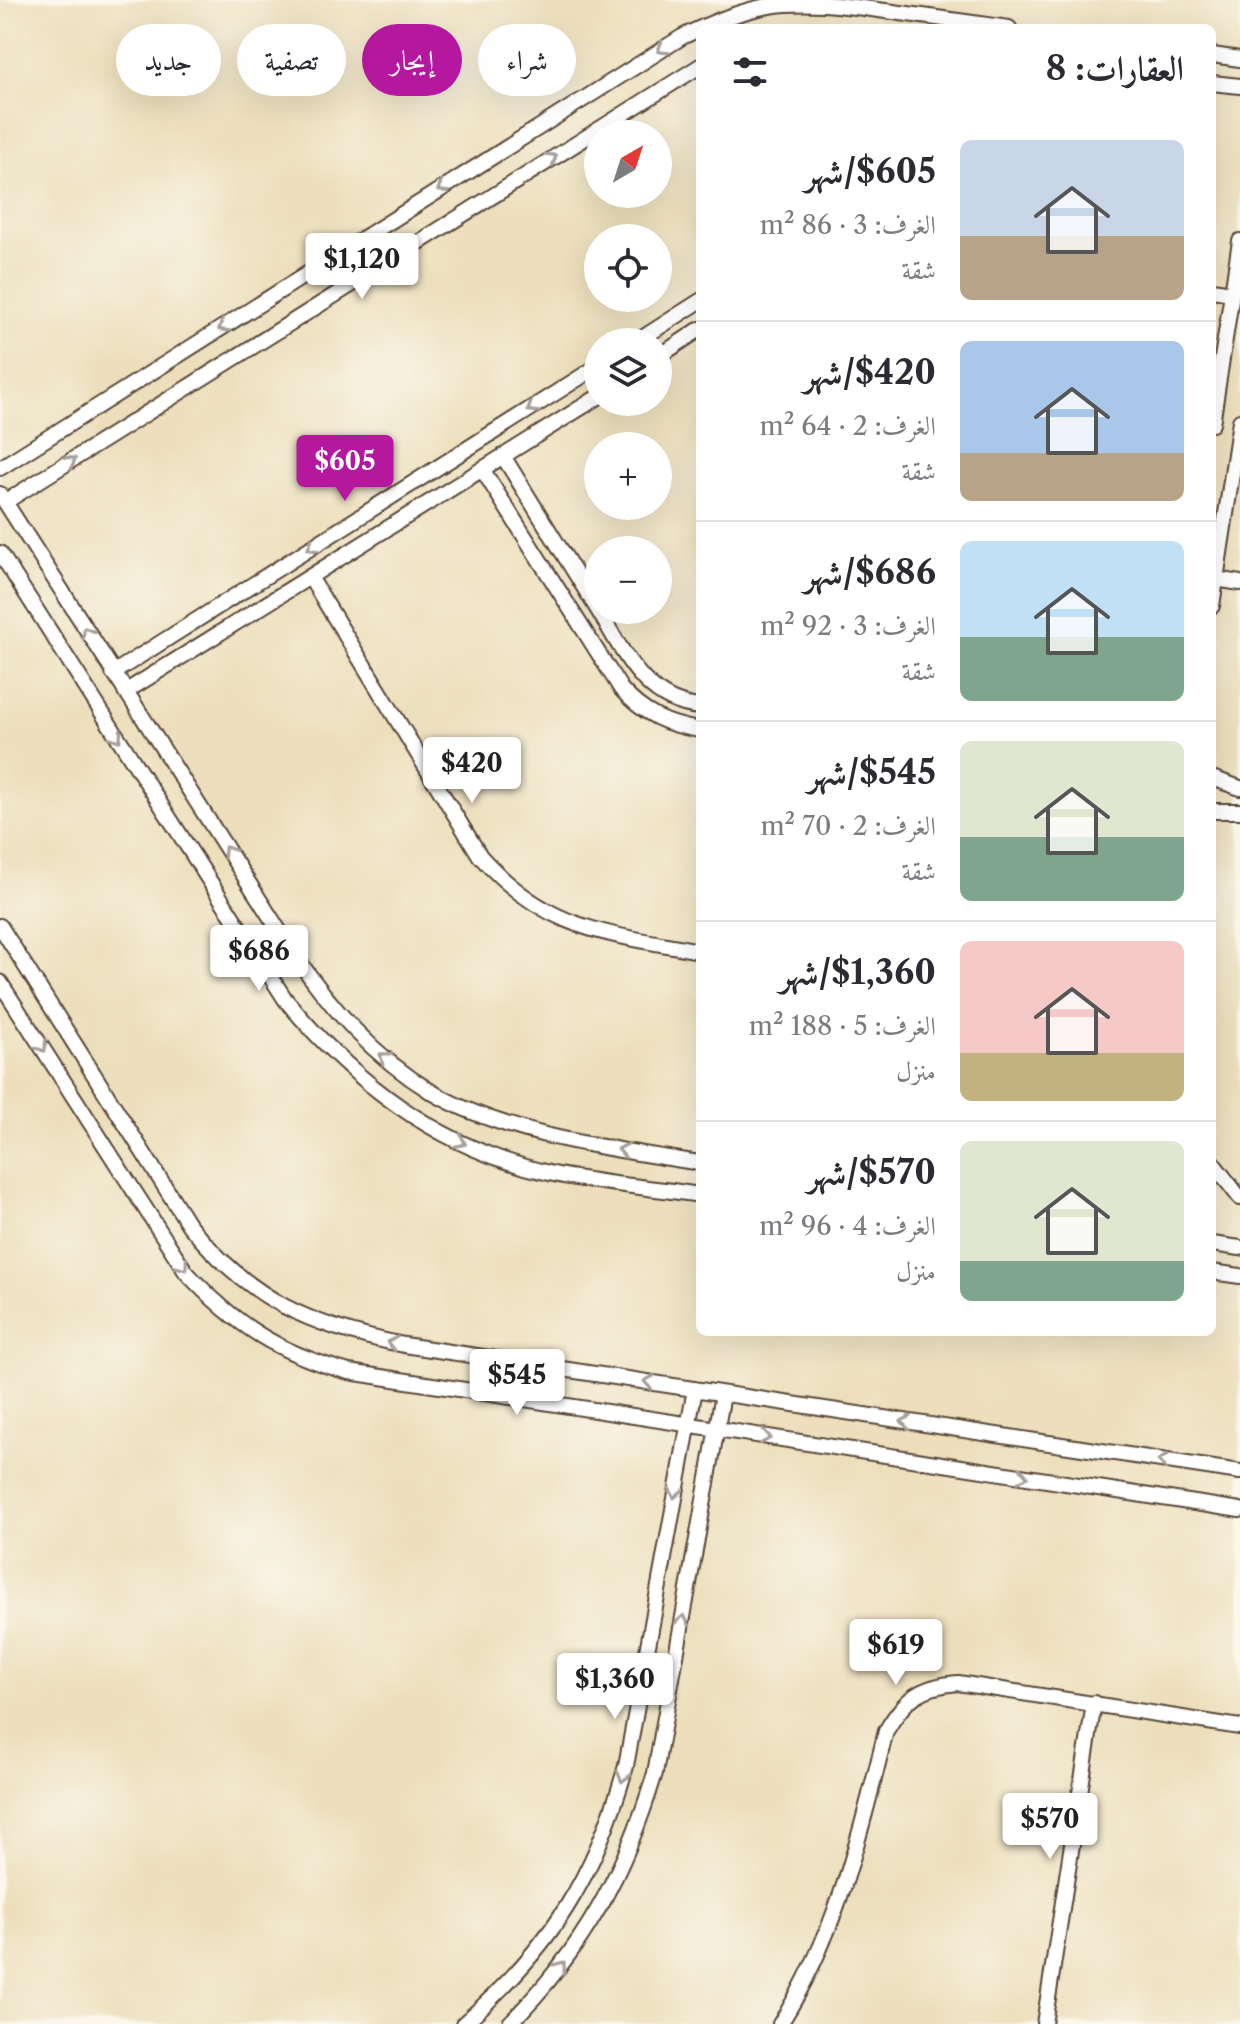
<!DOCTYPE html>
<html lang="ar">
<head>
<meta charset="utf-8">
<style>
	:root { --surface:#fff; --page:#f2f2f3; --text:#2b2b33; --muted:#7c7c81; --line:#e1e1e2; --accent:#b5179e }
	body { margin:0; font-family:"Libre Caslon Text",Amiri,serif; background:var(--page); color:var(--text); direction:rtl; height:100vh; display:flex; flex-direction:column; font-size:30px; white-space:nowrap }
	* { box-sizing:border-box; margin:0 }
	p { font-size:26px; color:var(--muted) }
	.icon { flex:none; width:44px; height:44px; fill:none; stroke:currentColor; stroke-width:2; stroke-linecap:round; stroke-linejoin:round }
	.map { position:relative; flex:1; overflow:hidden; direction:ltr }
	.sheet { position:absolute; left:696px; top:24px; width:520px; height:1312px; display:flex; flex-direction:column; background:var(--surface); border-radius:12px; box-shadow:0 8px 32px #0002; direction:rtl }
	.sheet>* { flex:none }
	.banner { position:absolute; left:24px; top:24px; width:552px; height:72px; direction:rtl; display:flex; gap:16px }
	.needle { width:52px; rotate:39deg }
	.tools { position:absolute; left:584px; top:120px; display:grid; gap:16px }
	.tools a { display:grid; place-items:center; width:88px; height:88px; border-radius:50%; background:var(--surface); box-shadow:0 8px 32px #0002; font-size:40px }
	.price { position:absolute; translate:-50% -68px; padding:0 18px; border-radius:8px; background:#fff; color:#222; font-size:26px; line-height:52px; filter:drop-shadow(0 2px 4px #0008) }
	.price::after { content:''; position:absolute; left:50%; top:48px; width:24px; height:18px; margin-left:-12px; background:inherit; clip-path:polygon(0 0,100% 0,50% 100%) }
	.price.current { background:var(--accent); color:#fff }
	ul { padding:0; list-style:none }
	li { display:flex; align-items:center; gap:24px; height:200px; padding:0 32px }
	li+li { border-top:2px solid var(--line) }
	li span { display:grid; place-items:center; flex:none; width:224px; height:160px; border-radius:12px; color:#555 }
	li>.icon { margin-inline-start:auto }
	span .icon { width:96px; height:96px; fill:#fffc; stroke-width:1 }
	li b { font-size:34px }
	h2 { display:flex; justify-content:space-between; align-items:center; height:96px; padding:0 32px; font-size:34px }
	.chip { padding:0 28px; border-radius:36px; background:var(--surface); box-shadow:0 8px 32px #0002; font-size:28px; line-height:72px }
	.chip.current { background:var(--accent); color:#fff }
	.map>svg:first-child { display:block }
</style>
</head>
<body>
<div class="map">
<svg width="1240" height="2024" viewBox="0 0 1240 2024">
	<rect width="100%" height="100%" fill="#fbf7ec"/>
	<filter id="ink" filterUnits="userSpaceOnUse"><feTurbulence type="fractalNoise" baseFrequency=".0125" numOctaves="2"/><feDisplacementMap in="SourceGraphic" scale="16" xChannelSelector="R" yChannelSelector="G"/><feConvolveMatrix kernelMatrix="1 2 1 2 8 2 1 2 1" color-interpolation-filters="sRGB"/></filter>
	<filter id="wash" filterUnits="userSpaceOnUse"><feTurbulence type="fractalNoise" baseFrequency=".006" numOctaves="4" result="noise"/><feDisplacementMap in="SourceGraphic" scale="32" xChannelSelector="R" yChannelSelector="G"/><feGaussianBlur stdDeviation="1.8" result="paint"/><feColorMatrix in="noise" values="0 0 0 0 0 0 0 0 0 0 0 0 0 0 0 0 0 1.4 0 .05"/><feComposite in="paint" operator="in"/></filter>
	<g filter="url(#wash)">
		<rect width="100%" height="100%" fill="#eddfbc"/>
	</g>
	<g filter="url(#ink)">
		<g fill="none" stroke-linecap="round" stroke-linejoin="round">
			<g stroke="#564536" stroke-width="18">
				<path id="street" d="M1212,55l28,4
					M1212,83l28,3
					M1212,290l20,3
					M636,342l64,-41
					M658,357l42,-28
					M1212,424l28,-183
					M503,456l95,154
					M0,468l682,-431c28,-14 56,-26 87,-31 39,-6 78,0 117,5 41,6 82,11 123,17
					M482,469l139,220c22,25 46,36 79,41
					M0,494l294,460c37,54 79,102 136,137 75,45 184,58 270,72
					M5,502l695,-436
					M0,553l285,446c70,85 155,150 264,174 50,11 101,14 151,22
					M310,577l170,279c68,76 126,77 220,95
					M1216,579l24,4
					M1212,606l28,-185
					M598,610c26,42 46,92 102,97
					M113,673l485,-307
					M125,692l473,-295
					M1212,778l28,10
					M1212,811h28
					M0,926l189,299c62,76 121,101 215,120l836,127
					M0,982l186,290c49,53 92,81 163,100l891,138
					M1212,1162l28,36
					M1212,1244l28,4
					M1212,1272l28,4
					M463,2024c88,-76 132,-147 163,-258l69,-377
					M509,2024c74,-74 116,-151 146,-251l68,-379
					M780,2024c57,-89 81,-192 106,-293 19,-33 35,-45 72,-48l282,44
					M1044,2024l50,-321"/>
			</g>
			<use href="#street" stroke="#fff" stroke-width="14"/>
		</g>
		<defs><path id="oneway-chevron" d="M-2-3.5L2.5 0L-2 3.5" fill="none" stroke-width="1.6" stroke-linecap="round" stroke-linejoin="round" transform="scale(2)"/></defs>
		<g stroke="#a79f9a">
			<use href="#oneway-chevron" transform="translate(662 49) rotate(148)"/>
			<use href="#oneway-chevron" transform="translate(552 158) rotate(-32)"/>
			<use href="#oneway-chevron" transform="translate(442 188) rotate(148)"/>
			<use href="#oneway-chevron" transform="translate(223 327) rotate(148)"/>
			<use href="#oneway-chevron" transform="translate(532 408) rotate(148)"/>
			<use href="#oneway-chevron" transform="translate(71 461) rotate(-32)"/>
			<use href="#oneway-chevron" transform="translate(312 547) rotate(148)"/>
			<use href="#oneway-chevron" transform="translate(87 632) rotate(-122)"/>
			<use href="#oneway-chevron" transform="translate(117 737) rotate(57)"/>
			<use href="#oneway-chevron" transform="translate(228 851) rotate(-123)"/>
			<use href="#oneway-chevron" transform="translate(42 1047) rotate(58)"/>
			<use href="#oneway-chevron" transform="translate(384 1057) rotate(-142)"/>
			<use href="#oneway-chevron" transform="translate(461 1142) rotate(25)"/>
			<use href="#oneway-chevron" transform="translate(623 1150) rotate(-169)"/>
			<use href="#oneway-chevron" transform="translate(183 1266) rotate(54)"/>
			<use href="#oneway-chevron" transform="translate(392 1343) rotate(-169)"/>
			<use href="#oneway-chevron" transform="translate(649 1382) rotate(-171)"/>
			<use href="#oneway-chevron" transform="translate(906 1422) rotate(-171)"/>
			<use href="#oneway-chevron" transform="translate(766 1437) rotate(9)"/>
			<use href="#oneway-chevron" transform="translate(1163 1461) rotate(-171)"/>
			<use href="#oneway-chevron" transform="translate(1023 1476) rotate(9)"/>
			<use href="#oneway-chevron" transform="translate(675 1493) rotate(100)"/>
			<use href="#oneway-chevron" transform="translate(683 1620) rotate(-80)"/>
			<use href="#oneway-chevron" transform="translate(623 1777) rotate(105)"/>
			<use href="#oneway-chevron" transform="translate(561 1966) rotate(-52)"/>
		</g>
	</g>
</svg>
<div class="tools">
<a><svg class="needle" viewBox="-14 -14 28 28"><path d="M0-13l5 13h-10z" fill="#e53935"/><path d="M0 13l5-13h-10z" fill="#7c7c81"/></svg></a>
<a><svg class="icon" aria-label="locate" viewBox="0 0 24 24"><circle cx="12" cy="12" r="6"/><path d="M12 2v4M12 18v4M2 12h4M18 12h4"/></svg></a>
<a><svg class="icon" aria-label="layers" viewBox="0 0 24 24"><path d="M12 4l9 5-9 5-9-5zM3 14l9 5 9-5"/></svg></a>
<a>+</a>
<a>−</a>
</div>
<b class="price" style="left:362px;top:301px">$1,120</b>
<b class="price current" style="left:345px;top:503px">$605</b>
<b class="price" style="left:472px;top:805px">$420</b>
<b class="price" style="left:259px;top:993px">$686</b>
<b class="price" style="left:517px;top:1417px">$545</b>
<b class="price" style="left:896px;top:1687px">$619</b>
<b class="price" style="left:615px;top:1721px">$1,360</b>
<b class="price" style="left:1050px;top:1861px">$570</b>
<div class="banner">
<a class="chip">شراء</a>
<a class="chip current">إيجار</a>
<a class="chip">تصفية</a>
<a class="chip">جديد</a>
</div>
<section class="sheet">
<h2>العقارات: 8<svg class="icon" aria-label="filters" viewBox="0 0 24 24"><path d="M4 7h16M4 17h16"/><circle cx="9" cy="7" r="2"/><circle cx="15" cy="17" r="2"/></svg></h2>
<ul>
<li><span style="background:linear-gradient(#c9d6e8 60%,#b9a48a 0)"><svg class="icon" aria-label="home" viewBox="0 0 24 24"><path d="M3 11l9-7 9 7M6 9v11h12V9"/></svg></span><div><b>$605/شهر</b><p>الغرف: 3 · 86 m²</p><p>شقة</p></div></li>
<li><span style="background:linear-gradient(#a9c7e8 70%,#b9a48a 0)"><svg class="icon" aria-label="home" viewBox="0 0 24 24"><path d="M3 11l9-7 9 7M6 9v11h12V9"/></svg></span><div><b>$420/شهر</b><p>الغرف: 2 · 64 m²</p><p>شقة</p></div></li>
<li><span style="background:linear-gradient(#bfe0f5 60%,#7fa58c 0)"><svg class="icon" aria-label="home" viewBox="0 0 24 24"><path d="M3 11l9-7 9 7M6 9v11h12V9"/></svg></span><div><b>$686/شهر</b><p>الغرف: 3 · 92 m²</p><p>شقة</p></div></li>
<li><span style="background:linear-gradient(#dfe7d0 60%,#7fa58c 0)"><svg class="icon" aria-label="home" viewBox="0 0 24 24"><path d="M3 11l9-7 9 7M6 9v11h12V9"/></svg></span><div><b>$545/شهر</b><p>الغرف: 2 · 70 m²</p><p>شقة</p></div></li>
<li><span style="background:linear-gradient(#f6c9c9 70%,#c2b280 0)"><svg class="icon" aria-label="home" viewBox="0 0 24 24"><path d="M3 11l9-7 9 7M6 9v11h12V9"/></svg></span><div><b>$1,360/شهر</b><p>الغرف: 5 · 188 m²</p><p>منزل</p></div></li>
<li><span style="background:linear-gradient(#dfe7d0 75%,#7fa58c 0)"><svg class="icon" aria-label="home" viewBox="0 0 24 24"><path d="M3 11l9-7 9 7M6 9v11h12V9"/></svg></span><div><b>$570/شهر</b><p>الغرف: 4 · 96 m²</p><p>منزل</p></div></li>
</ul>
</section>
</div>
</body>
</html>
